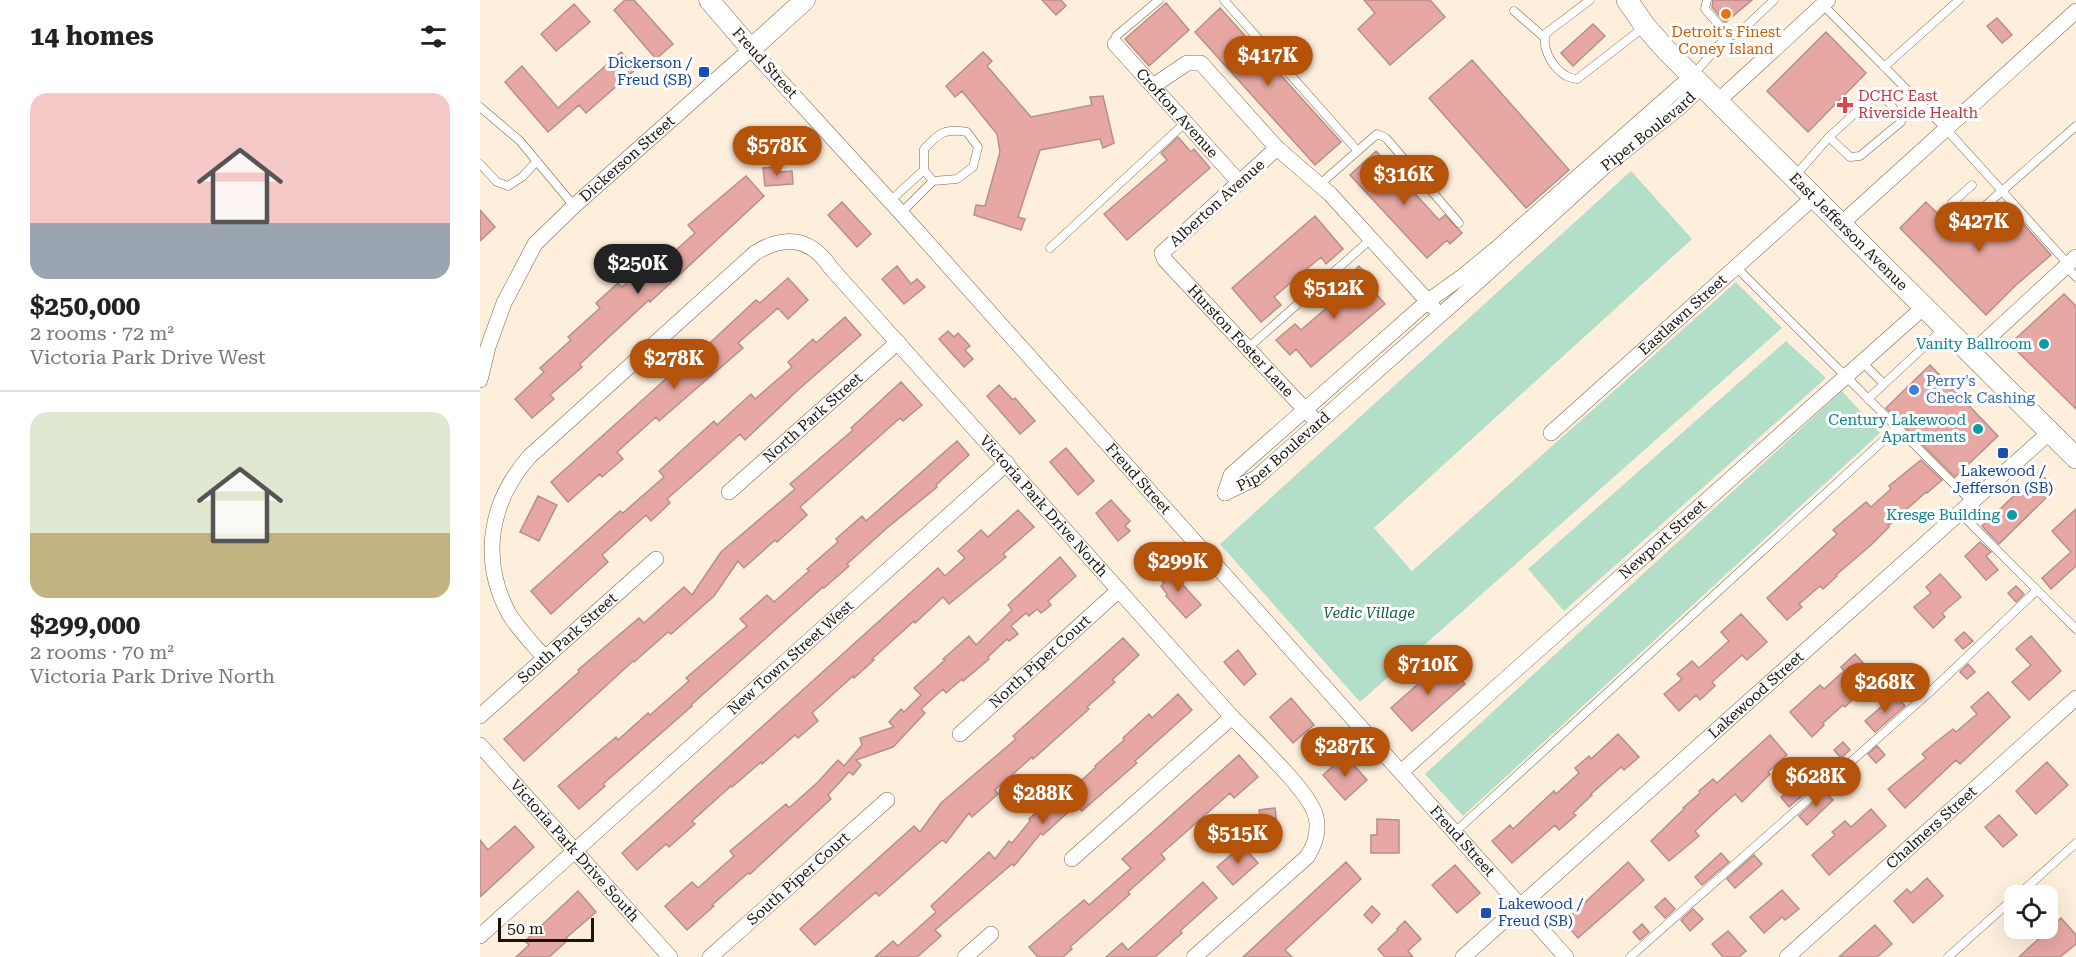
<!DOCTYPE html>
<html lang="en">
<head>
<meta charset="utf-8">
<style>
	:root { --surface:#fff; --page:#f6f6f6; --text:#222; --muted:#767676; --line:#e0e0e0; --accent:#b45309 }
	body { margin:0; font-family:"Roboto Serif",serif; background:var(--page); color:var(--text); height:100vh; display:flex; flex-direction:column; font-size:22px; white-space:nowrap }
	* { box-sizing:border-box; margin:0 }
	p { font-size:20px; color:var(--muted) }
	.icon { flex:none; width:33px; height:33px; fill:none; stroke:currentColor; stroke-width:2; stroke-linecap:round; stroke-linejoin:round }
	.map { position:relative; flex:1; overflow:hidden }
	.side { display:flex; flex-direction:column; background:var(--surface); width:480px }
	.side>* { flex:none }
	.tools { position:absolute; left:1524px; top:885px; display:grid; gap:12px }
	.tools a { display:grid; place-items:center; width:54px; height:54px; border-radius:12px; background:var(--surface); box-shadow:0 6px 24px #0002; font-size:30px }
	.scale { position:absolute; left:18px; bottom:15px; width:96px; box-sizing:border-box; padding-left:6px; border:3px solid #1c1409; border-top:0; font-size:16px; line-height:21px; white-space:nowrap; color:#1c1409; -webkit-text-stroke:4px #fff; paint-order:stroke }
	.price { position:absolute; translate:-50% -51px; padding:0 14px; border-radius:21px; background:var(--accent); color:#fff; font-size:20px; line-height:39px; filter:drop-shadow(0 2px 3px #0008) }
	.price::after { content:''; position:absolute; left:50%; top:36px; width:18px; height:14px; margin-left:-9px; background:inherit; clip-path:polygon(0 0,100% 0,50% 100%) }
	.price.active { background:#222; color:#fff }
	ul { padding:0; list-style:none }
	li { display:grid; align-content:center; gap:12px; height:318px; padding:0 30px }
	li+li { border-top:2px solid var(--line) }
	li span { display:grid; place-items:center; height:186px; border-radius:18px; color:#555 }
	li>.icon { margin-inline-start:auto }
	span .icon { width:108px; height:108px; fill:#fffc; stroke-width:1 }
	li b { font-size:26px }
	h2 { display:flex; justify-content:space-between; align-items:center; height:72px; padding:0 30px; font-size:26px }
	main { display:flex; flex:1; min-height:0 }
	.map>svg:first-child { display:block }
</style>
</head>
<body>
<main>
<section class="side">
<h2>14 homes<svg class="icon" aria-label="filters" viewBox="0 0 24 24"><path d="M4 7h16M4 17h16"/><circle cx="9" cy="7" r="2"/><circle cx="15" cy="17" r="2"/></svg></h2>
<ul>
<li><span style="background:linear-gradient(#f6c9c9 70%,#9aa5b1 0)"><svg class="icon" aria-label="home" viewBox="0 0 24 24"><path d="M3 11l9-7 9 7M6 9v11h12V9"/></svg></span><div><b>$250,000</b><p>2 rooms · 72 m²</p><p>Victoria Park Drive West</p></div></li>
<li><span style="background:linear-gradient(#dfe7d0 65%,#c2b280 0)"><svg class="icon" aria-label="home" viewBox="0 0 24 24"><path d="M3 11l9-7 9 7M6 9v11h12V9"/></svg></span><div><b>$299,000</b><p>2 rooms · 70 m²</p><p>Victoria Park Drive North</p></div></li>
</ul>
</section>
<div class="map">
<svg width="1596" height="957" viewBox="0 0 1596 957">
	<rect width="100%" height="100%" fill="#feefdd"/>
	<path fill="#b3dec8" d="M1151,171l61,68 -318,289 38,43 324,-289 46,46 -422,374 -140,-158z
		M1306,341l40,37 -262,233 -36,-42z
		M1362,391l38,42 -417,383 -38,-42z"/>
	<path fill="#e7a8a4" stroke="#b68f8c" stroke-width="1.5" d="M145,0h9l39,44 -17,15 -42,-49z
		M562,0h19l5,6 -10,9z
		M884,0h66l15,17 -55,48 -32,-36 17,-16z
		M1233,0h39l-27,23 -13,-16z
		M686,3l23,27 -40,36 -24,-27z
		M94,4l16,18 -34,29 -15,-17z
		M740,8l121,134 -26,23 -120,-133z
		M1517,18l15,17 -10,8 -15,-17z
		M1113,24l12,12 -32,30 -12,-13z
		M1346,32l40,41 -58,59 -41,-41z
		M141,52l15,17 -50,44 -7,-8 -31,27 -43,-50 17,-16 36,42z
		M503,52l9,9 -5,5 44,51 61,-12 -2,-8 13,-1 11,47 -11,5 -3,-9 -60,11 -22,67 7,2 -4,11 -47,-15 2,-10 9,1 15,-54 -3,-18 -35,-43 -7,6 -9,-11z
		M992,60l97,110 -43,38 -97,-110z
		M698,137l13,15 3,-3 16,19 -83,72 -23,-26 63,-54 -6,-7z
		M896,151l63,69 6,-5 17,18 -12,11 -3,-4 -20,18 -77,-83z
		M300,167v5l12,-1 1,13 -28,2 -2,-18z
		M266,176l18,20 -114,106 -1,-2 -38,35 -31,29 2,3 -32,28 4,4 -22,19 -17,-19 29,-27 -4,-4 31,-28 -3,-3 32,-29 -4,-5 22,-20 4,4 31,-27 5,6 37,-33 -7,-8z
		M362,202l29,32 -14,13 -29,-32z
		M1446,202l37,37 41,-37 47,53 -35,30 -30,30 -86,-87z
		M0,210l15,17 -15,14z
		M835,216l28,33 -17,15 -5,-7 -47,40 7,8 -20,17 -29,-34z
		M417,266l14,18 6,-5 8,8 -21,17 -22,-25z
		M879,266l11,12 -4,4 19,22 -74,63 -15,-18 -6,6 -14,-15 19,-16 6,6 46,-40 -6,-7z
		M308,278l20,22 -20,19 -10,-11 -40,35 5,5 -84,73 -3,-4 -39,35 6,7 -21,18 -2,-3 -32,28 -17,-20 146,-131 2,2 57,-53 4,3z
		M1584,294l12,12v103l-63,-62v-6z
		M365,317l16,18 -62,54 -54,51 -5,-6 -30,27 -43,38 3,4 -19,18 -5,-6 -44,40 6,7 -57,52 -20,-23 89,-80 3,2 41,-36 -5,-6 55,-50 3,4 34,-31 4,5 37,-32 -4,-5 25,-23 3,4z
		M468,331l6,6 4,-4 12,13 -5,4 8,9 -9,8 -25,-28z
		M1450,365l68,71 -43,41 -69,-69z
		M421,382l21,23 -19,16 -3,-3 -100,89 7,8 -30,27 -2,-2 -31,28 -6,-7 -24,35 -43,38 -3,-2 -34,30 -1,-1 -109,100 -20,-22 75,-67 -1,-2 61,-52 5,5 40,-36 8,8 29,-43 74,-63 -5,-5 63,-54 -2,-2z
		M519,385l14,15 2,-2 20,23 -15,13 -33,-38z
		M477,441l12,14 -33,30 1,2 -50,41 -40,36 2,2 -25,22 -1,-1 -132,118 1,1 -89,78 2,2 -26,23 -21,-23 58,-49 2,3 30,-27 2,2 39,-34 -3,-3 61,-52 -7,-7 27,-24 7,7 35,-31 -2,-2 31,-27 -2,-3 26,-23 4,5z
		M586,448l28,33 -16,14 -28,-33z
		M1441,460l21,20 -15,13 -1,-1 -38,34 1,1 -18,18 -35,30 1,1 -14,13 -3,-3 -21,18 3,3 -15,13 -20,-22 70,-64 -4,-4 14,-12 19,-16 5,5 20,-18 -2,-3z
		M1559,472l16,17 -56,55 -17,-18z
		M58,496l19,9 -18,36 -19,-9z
		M631,500l19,21 -5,5 5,5 -12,10 -22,-28z
		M1596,509v57l-25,23 -9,-11 29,-26 -19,-21z
		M538,510l16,17 -31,27 3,3 -57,47 -6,-7 -28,26 -1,-2 -42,38 2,1 -20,18 -1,-2 -41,37 6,8 -20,17 -3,-3 -33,29 -1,-2 -29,25 -1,-1 -39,35 3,3 -26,23 -3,-3 -29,26 -15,-17 316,-285 7,8 20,-18 -7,-7 23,-21 7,7z
		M1500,542l11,10 -5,4 12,14 -12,10 -21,-24z
		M580,557l16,19 -28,25 3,4 -10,8 -4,-4 -8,7 -3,-3 -15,13 7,8 -9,7 -2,-2 -19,18 1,2 -26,22 -1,-2 -16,14 -3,-4 -22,20 4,4 -32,34 -37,13 5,5 -8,10 -4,-3 -21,23 3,4 -81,75 -2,-1 -36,32 2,1 -27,24 -22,-24 27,-24 6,6 36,-32 -4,-5 56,-47 3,4 29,-26 20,-22 6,6 18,-21 -2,-7 34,-11 -5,-5 12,-13 3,3 17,-17 -7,-7 31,-28 -2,-1 26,-23 7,9 36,-35 -4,-5z
		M685,565l36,40 -15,13 -20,-22 1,-2 -6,-8 3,-3 -8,-9z
		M1460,574l21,23 -19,16 3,4 -12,11 -19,-21 17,-14 -5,-6z
		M1536,586l8,8 -8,8 -8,-9z
		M1261,614l26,28 -20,18 -5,-5 -30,27 3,4 -15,14 -4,-5 -17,16 -15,-17 18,-15 -5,-5 15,-13 7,7 30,-27 -8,-9z
		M1484,632l9,9 -10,8 -8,-9z
		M1551,636l30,35 -32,29 -17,-18 19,-17 -15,-16z
		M643,638l16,17 -27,25 3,2 -28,25 2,2 -56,50 -1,-2 -37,33 3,4 -26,23 -3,-4 -23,30 -4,-3 -63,56 -3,-4 -61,53 -15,-16 114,-103 6,6 21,-29 75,-64 -3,-3z
		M758,650l18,24 -12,11 -20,-23z
		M1375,654l21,23 -31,30 -2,-2 -20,18 1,2 -12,12 -22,-25 30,-27 4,4 20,-18 -3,-4z
		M965,660l20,24 -53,47 -21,-23z
		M1488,664l7,8 -8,7 -7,-7z
		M1508,692l22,25 -50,47 -4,-4 -51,48 -17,-19 38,-31 -4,-4 13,-11 18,-14 3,3 21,-18 -6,-7z
		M698,694l14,16 -57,51 2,2 -55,48 -6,-6 -33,30 -2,-2 -27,33 -2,-2 -77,66 6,6 -24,21h-42l18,-16 5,5 38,-34 -5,-6 32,-30 26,-24 6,7 14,-18 3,2 18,-22 -1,-2 24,-22 5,5 38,-35 -1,-1 29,-26 -1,-2 26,-24 3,4z
		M1415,695l10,11 -30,26 -10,-11z
		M811,698l23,27 -21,18 -23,-26z
		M1138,734l21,23 -15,13 -3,-3 -30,27 1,1 -19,18 3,2 -17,15 -4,-5 -43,38 -20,-22 18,-16 3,4 41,-38 2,3 23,-21 -4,-5 14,-12 2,3z
		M1290,735l17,20 -19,17 2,2 -28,28 -7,-8 -22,20 -18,17 4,5 -30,25 -18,-20 33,-32 -1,-1 17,-15 -1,-2 14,-12 4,4z
		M1363,742l7,8 -9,8 -7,-8z
		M1397,746l8,9 -9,8 -8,-9z
		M759,755l19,22 -24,21 -4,-5 -69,61 4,5 -37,33 2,2 -60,53 2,2 -9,8h-25l-9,-10 55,-47 5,5 42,-37 -9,-9z
		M865,755l22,25 -22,20 -22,-25z
		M1567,762l21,23 -32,29 -20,-23z
		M1328,773l9,10 -28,24 -8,-10z
		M1345,792l8,8 -26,25 -8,-9z
		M795,808l4,33 -24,2 -3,-26 8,-1 -1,-6z
		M1391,809l15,17 -57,49 -17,-20 23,-20 -3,-3 13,-11 6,6z
		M1519,815l18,20 -14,12 -18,-20z
		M897,819l22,1v33h-28v-18h6z
		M35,826l19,21 -54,50v-57l8,10z
		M762,845l16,18 -25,22 -16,-18z
		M1241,853l8,9 -27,23 -7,-8z
		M1274,855l8,9 -27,24 -8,-9z
		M866,862l15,17 -76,71 7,7h-49z
		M1148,862l16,18 -66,58 -14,-16z
		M975,865l25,28 -23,20 -25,-28z
		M1447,878l16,18 -30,27 -19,-22 13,-12 4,4z
		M723,882l14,16 -37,33 2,2 -27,24h-49l16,-14 6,7z
		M1302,890l17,19 -14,11 -3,-3 -18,16 -14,-16z
		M98,891l18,21 -30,26 2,2 -19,17h-33l13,-12 -4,-4z
		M1185,898l10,11 -10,9 -10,-11z
		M892,906l8,8 -8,9 -8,-8z
		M1213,909l10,10 -13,12 -9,-11z
		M1581,918l15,17v9l-16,13h-41z
		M925,921l16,18 -13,12 5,6h-28l-7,-8 20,-19 -1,-1z
		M1162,924l7,8 -9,8 -7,-8z
		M1395,925l17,19 -15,13h-38z
		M1248,931l18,20 -7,6h-16l-11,-13z"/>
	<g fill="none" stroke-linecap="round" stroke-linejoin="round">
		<g stroke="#7d674d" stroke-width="9">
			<path id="service" d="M744,0l133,150
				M1110,0l-45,34c0,5 -1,11 1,15 4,14 16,29 31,30l67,-52
				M1227,0l-2,9 23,26
				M1341,3l125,126 122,135
				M1034,11l31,27
				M635,44l1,-8 43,-36
				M1404,67l75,-67
				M1213,75l35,-40h9l37,-35
				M0,107l40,34 54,65
				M0,164l17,18 11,4 14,-9 15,-16
				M1314,177l35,-40 47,-43h6l20,25 -1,3 -41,34 -10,1 -21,-20
				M839,185l58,-51 9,4 73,85
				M1492,185l-20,18 17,17 107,-94
				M410,201l34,-31
				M421,213l32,-32 24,-2 16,-12 5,-20 -11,-15c-23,-4 -28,1 -43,17v21l9,11
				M570,248l136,-126
				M1585,266l11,11
				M1256,267l235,234
				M768,348l123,-109
				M1382,362l22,22
				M1388,399l75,-70
				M1479,512l117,117
				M975,832l442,-404
				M1537,896l59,-53
				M1150,957l301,-266 106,-101
				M1468,957l66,-59"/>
		</g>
		<g stroke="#7d674d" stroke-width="16">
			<g id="minor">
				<path id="s1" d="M635,44l124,138"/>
				<path d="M673,86l34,-23h14l76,85 53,46 103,113"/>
				<path d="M1237,102l111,-102"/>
				<path id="s2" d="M797,148l-115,105 3,7 146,156"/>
				<path d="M1361,224l235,-213"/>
				<path d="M1491,354l105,-97"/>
				<path id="s3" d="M0,380l8,-33 16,-44 31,-59 39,-38 177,-157 150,164 665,744"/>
				<path id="s4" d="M1071,433l263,-236"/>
				<path id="s5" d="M249,492l169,-150"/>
				<path d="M745,493l6,-18 197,-174 35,-25 33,-27 196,-173"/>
				<path id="s6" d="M745,493l31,-15 225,-199 123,-112 75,-59 23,-22"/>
				<path id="s7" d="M65,658c-12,-14 -26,-28 -36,-44 -29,-54 -20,-112 21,-158l225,-203c30,-19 56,-15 76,15l401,449c20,21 78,74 84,100 3,14 -1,28 -9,40l-113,100"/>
				<path id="s8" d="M0,716l176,-157"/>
				<path id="s9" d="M480,734l159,-144"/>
				<path id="s10" d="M0,745l190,212"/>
				<path id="s11" d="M921,772l523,-465"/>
				<path d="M592,859l160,-142"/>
				<path id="s12" d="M0,936l527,-473"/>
				<path id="s13" d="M230,957l177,-157"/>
				<path d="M485,957l26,-23"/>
				<path id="s14" d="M983,957l587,-525"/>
				<path id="s15" d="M1307,957l289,-259"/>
			</g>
		</g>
		<g stroke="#7d674d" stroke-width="21">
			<path id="tertiary" d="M229,0l42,49 54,-49"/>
		</g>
		<g stroke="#7d674d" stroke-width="22">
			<g id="secondary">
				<path id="s16" d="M1147,0l18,26 22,25 409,407"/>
			</g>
		</g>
		<use href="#service" stroke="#fff" stroke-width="8"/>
		<use href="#minor" stroke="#fff" stroke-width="15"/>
		<use href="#tertiary" stroke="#fff" stroke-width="20"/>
		<use href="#secondary" stroke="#fff" stroke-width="21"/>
	</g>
	<circle fill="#e8710a" stroke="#fff" stroke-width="2" cx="1246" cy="14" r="6"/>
	<g fill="#1a4fb4" stroke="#fff" stroke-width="2">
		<rect x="218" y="66" width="12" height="12" rx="3"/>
		<rect x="1517" y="447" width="12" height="12" rx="3"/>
		<rect x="1000" y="907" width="12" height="12" rx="3"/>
	</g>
	<path fill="#e0444e" stroke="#fff" stroke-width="2" d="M1362 96h6v6h6v6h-6v6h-6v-6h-6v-6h6z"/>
	<g fill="#0f9aa8" stroke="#fff" stroke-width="2">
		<circle cx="1564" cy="344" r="6"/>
		<circle cx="1498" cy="429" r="6"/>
		<circle cx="1532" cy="515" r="6"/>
	</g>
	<circle fill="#3f7fe0" stroke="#fff" stroke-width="2" cx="1434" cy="390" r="6"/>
	<g text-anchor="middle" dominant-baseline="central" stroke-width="6" stroke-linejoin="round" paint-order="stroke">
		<g font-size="15" fill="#c56008" stroke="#fff">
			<text x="1246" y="32">Detroit's Finest<tspan x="1246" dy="17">Coney Island</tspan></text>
		</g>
		<g font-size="15" fill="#164399" stroke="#fff" text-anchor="end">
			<text x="212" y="63">Dickerson /<tspan x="212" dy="17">Freud (SB)</tspan></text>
			<text x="1523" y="471" text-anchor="middle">Lakewood /<tspan x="1523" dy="17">Jefferson (SB)</tspan></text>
			<text x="1018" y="904" text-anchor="start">Lakewood /<tspan x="1018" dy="17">Freud (SB)</tspan></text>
		</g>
		<g font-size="15" fill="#1c1409" stroke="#fff">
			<text transform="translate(285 63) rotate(48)">Freud Street</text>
			<text stroke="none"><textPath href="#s1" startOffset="93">Crofton Avenue</textPath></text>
			<text stroke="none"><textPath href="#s6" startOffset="558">Piper Boulevard</textPath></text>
			<text stroke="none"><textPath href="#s3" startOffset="273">Dickerson Street</textPath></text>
			<text transform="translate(737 203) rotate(-42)">Alberton Avenue</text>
			<text stroke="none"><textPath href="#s16" startOffset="321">East Jefferson Avenue</textPath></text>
			<text stroke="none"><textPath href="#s4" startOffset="177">Eastlawn Street</textPath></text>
			<text stroke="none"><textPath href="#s2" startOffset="274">Hurston Foster Lane</textPath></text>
			<text stroke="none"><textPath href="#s5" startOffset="112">North Park Street</textPath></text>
			<text stroke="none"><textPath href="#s6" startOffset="72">Piper Boulevard</textPath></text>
			<text stroke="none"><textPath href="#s3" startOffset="1017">Freud Street</textPath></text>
			<text stroke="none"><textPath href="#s7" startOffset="938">Victoria Park Drive North</textPath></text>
			<text stroke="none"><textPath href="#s11" startOffset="350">Newport Street</textPath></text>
			<text stroke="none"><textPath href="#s8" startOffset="117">South Park Street</textPath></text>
			<text stroke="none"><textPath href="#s12" startOffset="417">New Town Street West</textPath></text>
			<text stroke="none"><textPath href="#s9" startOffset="108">North Piper Court</textPath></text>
			<text stroke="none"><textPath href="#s14" startOffset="393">Lakewood Street</textPath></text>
			<text stroke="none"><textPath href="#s15" startOffset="194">Chalmers Street</textPath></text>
			<text stroke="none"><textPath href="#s3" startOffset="1503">Freud Street</textPath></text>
			<text stroke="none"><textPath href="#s10" startOffset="142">Victoria Park Drive South</textPath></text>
			<text stroke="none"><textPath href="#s13" startOffset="118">South Piper Court</textPath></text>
		</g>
		<g font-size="15" fill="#be3a42" stroke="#fff" text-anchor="start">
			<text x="1378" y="96">DCHC East<tspan x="1378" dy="17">Riverside Health</tspan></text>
		</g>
		<g font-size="15" fill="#0d838f" stroke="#fff" text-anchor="end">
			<text x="1552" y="344">Vanity Ballroom</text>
			<text x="1486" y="420">Century Lakewood<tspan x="1486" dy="17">Apartments</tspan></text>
			<text x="1520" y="515">Kresge Building</text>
		</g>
		<g font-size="15" fill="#366cbe" stroke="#fff" text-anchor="start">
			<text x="1446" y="381">Perry's<tspan x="1446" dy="17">Check Cashing</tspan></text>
		</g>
		<g font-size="15" font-style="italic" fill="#0f5b40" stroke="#fff">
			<text x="889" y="613">Vedic Village</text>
		</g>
	</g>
</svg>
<div class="tools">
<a><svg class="icon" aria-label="locate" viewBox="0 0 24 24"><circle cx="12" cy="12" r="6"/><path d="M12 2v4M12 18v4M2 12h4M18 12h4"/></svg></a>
</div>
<div class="scale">50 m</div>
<b class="price" style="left:788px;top:87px">$417K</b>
<b class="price" style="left:297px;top:177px">$578K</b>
<b class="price" style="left:924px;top:206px">$316K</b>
<b class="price" style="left:1499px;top:253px">$427K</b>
<b class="price active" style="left:158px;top:295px">$250K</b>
<b class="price" style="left:854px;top:320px">$512K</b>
<b class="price" style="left:194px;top:390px">$278K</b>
<b class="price" style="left:698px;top:593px">$299K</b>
<b class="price" style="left:948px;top:696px">$710K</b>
<b class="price" style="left:1405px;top:714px">$268K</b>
<b class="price" style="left:865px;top:778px">$287K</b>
<b class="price" style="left:1336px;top:808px">$628K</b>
<b class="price" style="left:563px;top:825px">$288K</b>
<b class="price" style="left:758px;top:865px">$515K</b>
</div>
</main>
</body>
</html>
